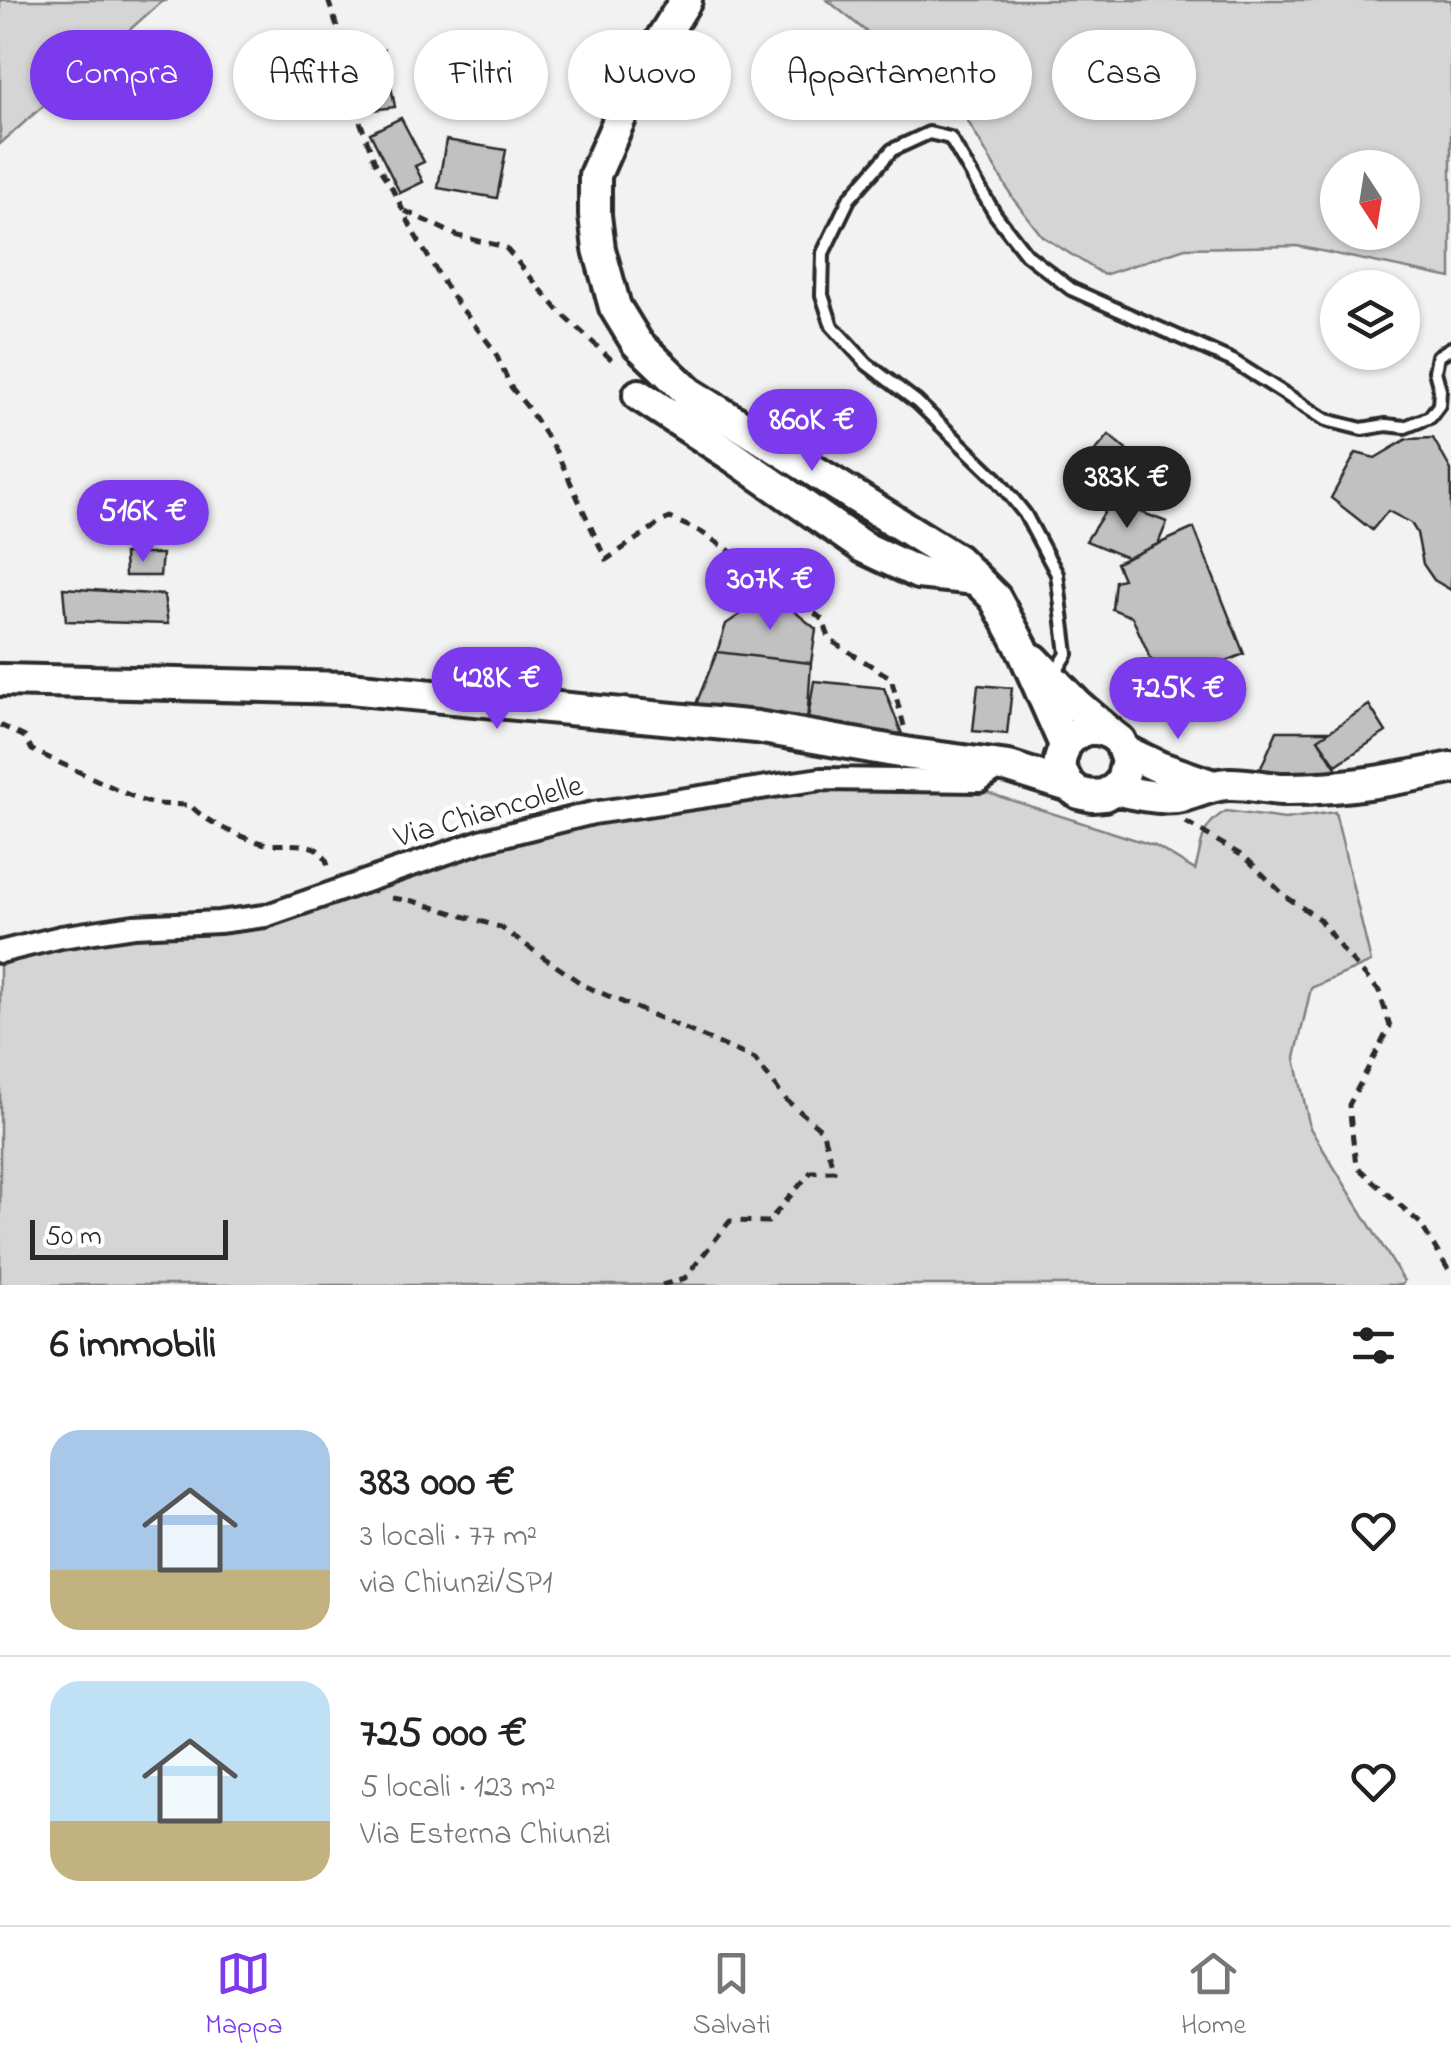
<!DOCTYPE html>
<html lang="it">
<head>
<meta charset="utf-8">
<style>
	:root { --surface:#fff; --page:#f6f6f6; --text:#222; --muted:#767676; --line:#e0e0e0; --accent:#7c3aed }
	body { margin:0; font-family:"Indie Flower",sans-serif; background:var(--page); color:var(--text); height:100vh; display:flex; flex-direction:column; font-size:38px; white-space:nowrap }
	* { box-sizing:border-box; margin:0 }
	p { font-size:32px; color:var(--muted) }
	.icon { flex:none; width:55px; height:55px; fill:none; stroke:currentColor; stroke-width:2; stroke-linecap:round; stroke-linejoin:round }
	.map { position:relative; height:1285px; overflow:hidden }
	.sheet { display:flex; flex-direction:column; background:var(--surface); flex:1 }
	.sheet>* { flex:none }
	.hud { position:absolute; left:30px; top:30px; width:1392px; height:90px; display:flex; gap:20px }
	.needle { width:65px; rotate:168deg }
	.buttons { position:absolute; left:1320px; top:150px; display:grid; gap:20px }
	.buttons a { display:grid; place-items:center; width:100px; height:100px; border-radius:50%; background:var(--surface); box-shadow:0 2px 8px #0004; font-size:50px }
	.scale { position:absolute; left:30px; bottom:25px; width:198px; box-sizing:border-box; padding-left:10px; border:5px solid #2b2b2b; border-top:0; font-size:28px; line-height:35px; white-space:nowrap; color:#2b2b2b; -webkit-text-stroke:8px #fff; paint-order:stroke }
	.price { position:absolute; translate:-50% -85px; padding:0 22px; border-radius:35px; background:var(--accent); color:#fff; font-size:32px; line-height:65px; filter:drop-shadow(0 2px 5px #0008) }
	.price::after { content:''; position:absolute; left:50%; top:60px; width:30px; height:22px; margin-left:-15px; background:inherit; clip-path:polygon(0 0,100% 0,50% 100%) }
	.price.on { background:#222; color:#fff }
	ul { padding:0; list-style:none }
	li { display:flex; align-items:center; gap:30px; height:250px; padding:0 50px }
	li+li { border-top:2px solid var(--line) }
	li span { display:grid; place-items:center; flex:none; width:280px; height:200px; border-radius:30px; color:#555 }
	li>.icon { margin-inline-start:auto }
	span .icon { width:120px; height:120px; fill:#fffc; stroke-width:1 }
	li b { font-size:42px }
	h2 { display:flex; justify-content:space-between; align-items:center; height:120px; padding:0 50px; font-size:42px }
	.chip { padding:0 35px; border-radius:45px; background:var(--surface); box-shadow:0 2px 8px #0004; font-size:35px; line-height:90px }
	.chip.on { background:var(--accent); color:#fff }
	.menu { display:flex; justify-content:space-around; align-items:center; height:140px; border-top:2px solid var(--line); background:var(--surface); font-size:28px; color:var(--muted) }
	.menu a { display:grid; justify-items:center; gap:5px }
	.menu .on { color:var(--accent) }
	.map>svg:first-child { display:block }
</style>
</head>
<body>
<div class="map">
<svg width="1451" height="1285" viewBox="0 0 1451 1285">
	<rect width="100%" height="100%" fill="#f2f2f2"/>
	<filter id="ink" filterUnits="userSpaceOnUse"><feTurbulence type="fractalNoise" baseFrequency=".01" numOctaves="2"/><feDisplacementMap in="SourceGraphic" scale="20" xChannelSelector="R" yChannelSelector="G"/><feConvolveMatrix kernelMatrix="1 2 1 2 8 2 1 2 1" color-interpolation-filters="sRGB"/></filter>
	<g filter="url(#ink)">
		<path fill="#d5d5d5" stroke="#808080" stroke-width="2.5" fill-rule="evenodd" d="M0,0h167l-6,2 -161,142z
			M827,0h624v278l-154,-32 -112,2 -81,27 -62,-39 -28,-36 -48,-82 -39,-10 -17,8 -11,-58zM1338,168h64v64h-64z
			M821,789l161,2 173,55 40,24c8,-26 4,-44 31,-59l59,8 50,-7 36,150 -60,26 -16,70 15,70 94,153 -2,4h-1402v-323l63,-16 72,-11 85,-3 267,-82 108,-28z"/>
		<path fill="#c1c1c1" stroke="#2b2b2b" stroke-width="2.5" d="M384,50l11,57 -23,3 -12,-57z
			M401,118l23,44 -9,4 8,16 -23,11 -30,-60z
			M446,140l60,10 -9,48 -59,-10z
			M1109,435l38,33 -30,35 -38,-33z
			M1433,438l18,32v120l-17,-10 -11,-16 -6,-31 -6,-10 -23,-12 -16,19 -41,-32 25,-45 19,5 32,-19z
			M1113,499l4,4 50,19 -9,22 -30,14 -42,-17z
			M1194,528l50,126 -81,32 -31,-69 -20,-8 3,-28 8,-2 -7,-16z
			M124,554h38l-2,22h-35z
			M63,588l101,7 4,29 -102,-3z
			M772,593l44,36 -5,34 -94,-11 9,-28z
			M717,652l94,11 -4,61 -111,-20z
			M814,681l70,7 18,46 -95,-10z
			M978,685l34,3 -5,46 -34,-3z
			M1369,705l17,27 -50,33 -18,-26z
			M1277,731h53l-12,8 22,35 -81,-2z"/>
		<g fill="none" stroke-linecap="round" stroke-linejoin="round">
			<g stroke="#2b2b2b" stroke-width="18">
				<path id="lane" d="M1055,673l12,-19 -10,-80 -32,-60 -28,-35 -80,-77 -50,-38 -35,-38 -10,-31 1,-42 26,-54 43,-49 37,-17 21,5 45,76 31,40 45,35 162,72 93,59 36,9 24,-4 19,2 25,-10 9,-12 1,-15 -5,-19 3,-15 13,-8"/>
			</g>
			<g stroke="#2b2b2b" stroke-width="28">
				<path id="street" d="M0,952l61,-15 73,-11 85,-4 46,-6 219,-76 109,-27 228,-34 159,2 12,-8 4,-8"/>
			</g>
			<g stroke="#2b2b2b" stroke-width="38">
				<path id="secondary" d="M686,0l-48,77 -43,98v40l4,34 16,58 22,36 52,50 268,167 38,38 27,50 43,97
					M639,395l92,60 132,92 55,26 58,6
					M1034,660l43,45 34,29
					M0,680l349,8 408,39 154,27 98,13 60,19 10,7 13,3 12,-1 11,-6 7,-8 5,-20 -7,-20 -9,-7 -12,-5h-13l-12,6 -9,10 -5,15v9l9,17
					M1125,751l36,17 49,17
					M1115,789c19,5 41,10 61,8 18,-2 30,-12 52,-13 21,-1 41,6 62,5 55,0 108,-10 161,-21"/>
			</g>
			<path stroke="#2b2b2b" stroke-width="5" stroke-dasharray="10 8" stroke-linecap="butt" d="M328,0l23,68 6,45 18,49 17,26 23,47 36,60 43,55 17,37 17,21 29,45 49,107 55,-38 9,-4 31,14 73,48 49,40 7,20 61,38 13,48
				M405,211l53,25 47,11 54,64 54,50
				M0,725l25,12 7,13 108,50 14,4 36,1c17,18 47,31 72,38 24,6 62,-10 67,28
				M1186,822l60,36 39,38 34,23 25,33 35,39 11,35 -41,79 7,61 64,57 31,51
				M392,898l21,3 87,26 85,59 170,73 30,40 37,31 12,41 -23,1 -43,50 -38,-1 -45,57 -23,7"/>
			<use href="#lane" stroke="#fff" stroke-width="10"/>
			<use href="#street" stroke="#fff" stroke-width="20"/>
			<use href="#secondary" stroke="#fff" stroke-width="30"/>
		</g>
	</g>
	<g text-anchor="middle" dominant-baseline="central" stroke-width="9" stroke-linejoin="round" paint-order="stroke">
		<g font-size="32" fill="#2b2b2b" stroke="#fff">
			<text transform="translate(489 813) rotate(-16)">Via Chiancolelle</text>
		</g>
	</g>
</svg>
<div class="buttons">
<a><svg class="needle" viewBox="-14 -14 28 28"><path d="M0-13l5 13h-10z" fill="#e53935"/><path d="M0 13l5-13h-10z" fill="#767676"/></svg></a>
<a><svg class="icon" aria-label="layers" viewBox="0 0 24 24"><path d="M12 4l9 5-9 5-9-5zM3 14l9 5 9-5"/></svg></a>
</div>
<div class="scale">50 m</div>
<b class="price" style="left:812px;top:474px">860K €</b>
<b class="price on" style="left:1127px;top:531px">383K €</b>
<b class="price" style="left:143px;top:565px">516K €</b>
<b class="price" style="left:770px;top:633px">307K €</b>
<b class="price" style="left:497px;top:732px">428K €</b>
<b class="price" style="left:1178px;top:742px">725K €</b>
<div class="hud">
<a class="chip on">Compra</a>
<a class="chip">Affitta</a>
<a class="chip">Filtri</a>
<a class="chip">Nuovo</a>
<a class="chip">Appartamento</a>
<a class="chip">Casa</a>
</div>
</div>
<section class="sheet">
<h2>6 immobili<svg class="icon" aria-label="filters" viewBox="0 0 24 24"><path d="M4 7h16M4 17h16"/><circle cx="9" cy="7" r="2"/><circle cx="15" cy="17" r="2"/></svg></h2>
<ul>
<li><span style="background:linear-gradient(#a9c7e8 70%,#c2b280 0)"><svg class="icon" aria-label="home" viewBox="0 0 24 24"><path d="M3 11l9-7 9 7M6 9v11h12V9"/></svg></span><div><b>383 000 €</b><p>3 locali · 77 m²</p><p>via Chiunzi/SP1</p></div><svg class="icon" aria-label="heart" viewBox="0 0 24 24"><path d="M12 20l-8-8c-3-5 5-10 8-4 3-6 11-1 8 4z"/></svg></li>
<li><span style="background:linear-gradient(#bfe0f5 70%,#c2b280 0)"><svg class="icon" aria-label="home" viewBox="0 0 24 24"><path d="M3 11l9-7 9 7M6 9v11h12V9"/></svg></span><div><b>725 000 €</b><p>5 locali · 123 m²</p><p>Via Esterna Chiunzi</p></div><svg class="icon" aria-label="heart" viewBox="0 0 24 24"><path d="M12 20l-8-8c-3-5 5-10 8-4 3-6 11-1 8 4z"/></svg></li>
</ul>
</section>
<nav class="menu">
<a class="on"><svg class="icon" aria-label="map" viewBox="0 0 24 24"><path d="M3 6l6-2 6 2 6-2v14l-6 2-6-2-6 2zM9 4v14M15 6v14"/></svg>Mappa</a>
<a><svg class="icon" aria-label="saved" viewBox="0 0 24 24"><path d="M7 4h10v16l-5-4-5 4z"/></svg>Salvati</a>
<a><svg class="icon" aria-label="home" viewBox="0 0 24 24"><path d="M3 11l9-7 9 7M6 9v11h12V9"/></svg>Home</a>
</nav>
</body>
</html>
